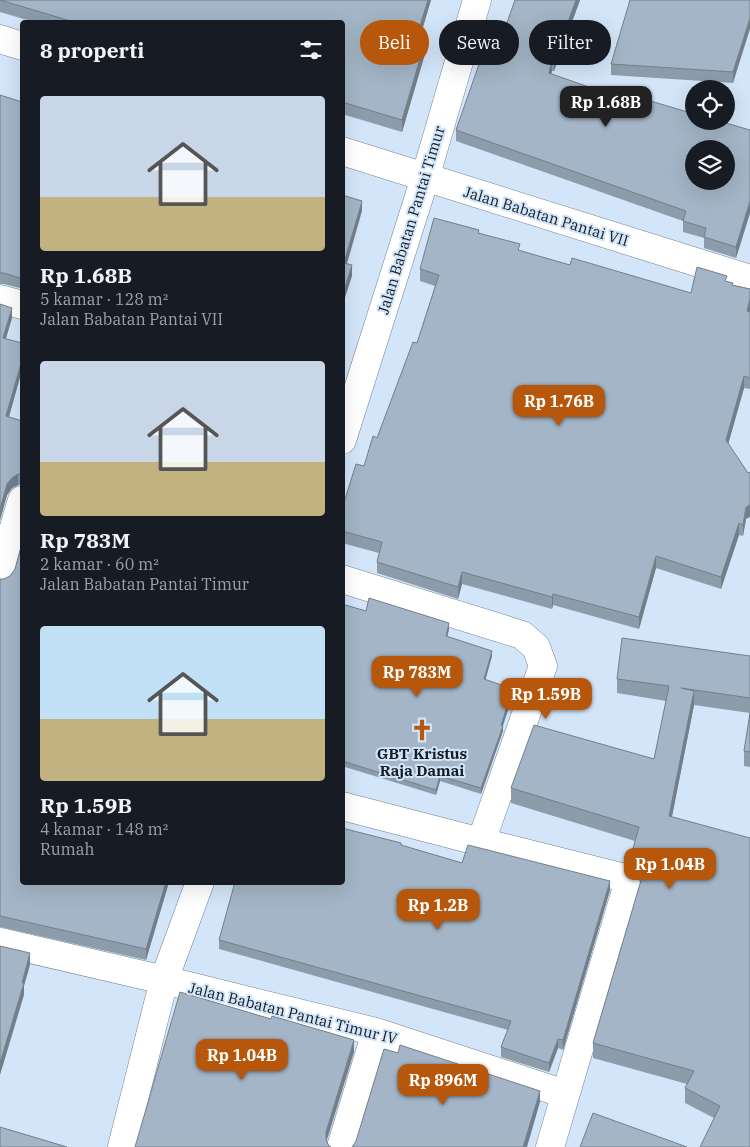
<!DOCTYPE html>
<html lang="id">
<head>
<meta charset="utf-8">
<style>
	:root { --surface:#171b24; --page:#20242c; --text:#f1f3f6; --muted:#9ea1a6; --accent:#b6570b }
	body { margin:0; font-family:"IBM Plex Serif",serif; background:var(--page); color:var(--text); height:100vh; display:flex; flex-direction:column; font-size:19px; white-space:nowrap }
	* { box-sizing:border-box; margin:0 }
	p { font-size:16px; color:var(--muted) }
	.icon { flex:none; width:28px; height:28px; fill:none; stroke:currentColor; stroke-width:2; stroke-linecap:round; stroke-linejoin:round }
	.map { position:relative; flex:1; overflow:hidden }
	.drawer { position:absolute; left:20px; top:20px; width:325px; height:865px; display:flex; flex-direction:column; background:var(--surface); border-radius:5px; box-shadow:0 5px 20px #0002 }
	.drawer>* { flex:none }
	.hud { position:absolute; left:360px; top:20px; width:315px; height:45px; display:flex; gap:10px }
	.fabs { position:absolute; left:685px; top:80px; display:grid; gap:10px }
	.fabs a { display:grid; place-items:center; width:50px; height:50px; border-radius:50%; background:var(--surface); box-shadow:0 5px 20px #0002; font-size:25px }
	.price { position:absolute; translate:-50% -42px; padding:0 11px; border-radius:10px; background:var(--accent); color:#fff; font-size:16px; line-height:32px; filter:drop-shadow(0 1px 2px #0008) }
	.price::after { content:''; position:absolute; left:50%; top:30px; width:15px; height:11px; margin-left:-8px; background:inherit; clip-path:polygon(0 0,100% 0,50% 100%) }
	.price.active { background:#222; color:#fff }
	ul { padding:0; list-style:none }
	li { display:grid; align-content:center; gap:10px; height:265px; padding:0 20px }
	li span { display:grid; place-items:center; height:155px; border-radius:5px; color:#555 }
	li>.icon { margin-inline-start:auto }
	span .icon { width:90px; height:90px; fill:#fffc; stroke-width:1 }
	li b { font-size:21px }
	h2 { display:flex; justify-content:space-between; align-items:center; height:60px; padding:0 20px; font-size:21px }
	.tag { padding:0 18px; border-radius:22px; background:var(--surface); box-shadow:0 5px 20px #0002; font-size:18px; line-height:45px }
	.tag.active { background:var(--accent); color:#fff }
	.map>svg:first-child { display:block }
</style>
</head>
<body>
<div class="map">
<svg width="750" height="1147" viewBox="0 0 750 1147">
	<rect width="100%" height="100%" fill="#d3e5f8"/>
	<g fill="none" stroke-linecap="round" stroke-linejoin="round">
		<g stroke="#728393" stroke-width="29">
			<path id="minor" d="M0,39l22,7
				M342,151l408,128
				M0,299l22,6
				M342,440l83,-262 52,-178
				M0,575l22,-75
				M342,579l180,56 14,12 7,19 -62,176 -139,-36
				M481,842l140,35 6,10 -77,260
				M0,942l164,38 212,52 189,62
				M122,1147l42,-167 36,-98
				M341,1147l35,-115"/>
		</g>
		<use href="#minor" stroke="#fff" stroke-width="28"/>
	</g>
	<path fill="#8c9caa" d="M0,0h431l-10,33 6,2v12l-25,85 -60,-18v-92h-308l-34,-10z
		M515,0h65l-26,71h-2l-1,3 52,18 147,38v83l-14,45 -32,-10v-10l-21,-6v-11l-227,-80v-11l40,-76z
		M750,0l-17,83 -122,-8v-11z
		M0,95l22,7 -2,186 -16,-4h-4z
		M479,233l41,18 50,14 121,28 36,-11 6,3 17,4v100l-6,-1 -16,56 18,75 -3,17 -4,-1 -18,54 -65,-21 -17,61 -86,-24 -1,4 -90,-25 -4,15 -81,-26v-11l2,-9 -37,-10v-34l22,-43 13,-28 40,-95 18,-57 -15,-5v-12z
		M0,304l12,14 -6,20 16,32 -13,47 13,4v64h-4l-6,3 -5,7 -7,25z
		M0,579l169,303 -23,78 -146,-33z
		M342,604l24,7 83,18 -2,8 45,19 -7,24 28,14 -10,32v5l-22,63 -41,-13 -4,14 -94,-29z
		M750,656v57l-56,-8 -22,112 78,330 -36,-29 -29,-15v-15l2,-4 -94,-26v-15l48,-162v-2l-9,-12v-15l3,-11 -124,-38v-15l143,-29 12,-58 -49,-8v-14z
		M750,713v54l-6,-1v-15z
		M401,845l61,18 148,27 -47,160 -5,-2 -9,24 -48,-15v-10l7,-17 -289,-81v-9z"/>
	<path fill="#727f8b" d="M428,0h3l-13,44v-12z
		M576,0h4l-26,71v-11z
		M750,18v11l-17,54v-11z
		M427,35v12l-25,85v-12z
		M552,60v11l-3,13v-11z
		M362,201v10l-18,63v-11z
		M750,201v12l-14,45v-11z
		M352,265v11l-10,31v-10z
		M22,270v11l-2,7v-10z
		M750,298v12l-3,13v-12z
		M12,308v10l-9,30v-10z
		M22,360v10l-16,57v-11z
		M744,376v12l-18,64v-12z
		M18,474v11l-6,3 -5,7 -7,25v-11l7,-25 5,-6z
		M750,505v12l-4,2 -3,17v-11l3,-18z
		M739,523v12l-18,54v-12z
		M656,556v12l-17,61v-12z
		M462,572v12l-4,15v-12z
		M553,594v11l-1,4v-12z
		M449,623v6l-3,13v-6z
		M492,651v5l-8,29v-6z
		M513,689v5l-12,37v-6z
		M694,691v14l-25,126v-15z
		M503,726v5l-22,63v-6z
		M440,776v5l-4,14v-5z
		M610,881v9l-47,160v-10z
		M166,882h3l-23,78v-11z
		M30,953v12l-6,21v9l-24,80v-12l22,-80z
		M558,1039v9l-9,24v-9z
		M354,1040v12l-28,91v-11z
		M540,1091v11l-13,45h-4z"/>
	<path fill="#a3b5c6" stroke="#727f8b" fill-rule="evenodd" d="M0,0h428l-10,32 9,3 -25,85 -60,-18v-80h-268z
		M515,0h61l-22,60h-2l-3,13 54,19 1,-5 90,27v7h25l31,9v71l-14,46 -32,-10 2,-9 -23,-7 3,-10 -230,-81 28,-80 12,4zM694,149h32v32h-32z
		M630,0h120v18l-17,54 -122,-8z
		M0,95l22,7v168l-2,8 -16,-5h-4z
		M342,195l20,6 -18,62 8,2 -10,32z
		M434,218l45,12 -1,3 42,11 -2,6 52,15 2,-7 119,35 6,-26 30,9 -2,5 8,2 -1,2 18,4v9l-3,13 3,1v66l-6,-2 -18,64 22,33 2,-1v33l-4,2 -3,18 -4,-2 -18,54 -65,-21 -17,61 -86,-23 -1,3 -90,-25 -4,15 -81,-25 5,-20 -40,-11v-22l14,-45 8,2 9,-30 4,2 36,-96 4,1 22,-68 -19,-6z
		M0,304l12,4 -9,30 19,5v17l-16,56 16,5v53h-4l-6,4 -5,6 -7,25z
		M22,543v339h144l-20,67 -146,-33v-337h4l6,-3 5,-7z
		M369,598l80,25 -3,13 46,15 -8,28 29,10 -12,36 2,1 -22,62 -41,-12 -4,14 -94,-29v-157l24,7z
		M622,638l128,18v42l-69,-10 13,3 -25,125 81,22v309h-50l20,-41 -35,-18 9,-17 -101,-28 49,-166 -1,-13 -9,-12 7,-25 -128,-39 23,-63 120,34 15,-73 -52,-7z
		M750,713v39l-6,-1z
		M342,828l59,15v2l61,18 6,-18 142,36 -47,159 -5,-1 -9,24 -48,-16 10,-26 -292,-81 16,-58h107z
		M0,946l30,7 -8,30h2l-24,80z
		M180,992l91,27 1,-3 82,24 -28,92v8l3,6 2,1h-196z
		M400,1045l140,46 -17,56h-171l4,-6 28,-92 14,4z
		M593,1113l94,34h-107z
		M0,1127l67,20h-67z"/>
	<defs>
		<g id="church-bare" transform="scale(1.725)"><path d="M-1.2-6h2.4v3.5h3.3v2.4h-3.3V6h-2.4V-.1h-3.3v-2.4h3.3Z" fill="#b6570b" stroke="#d3e5f8" stroke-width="2.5" paint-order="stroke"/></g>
	</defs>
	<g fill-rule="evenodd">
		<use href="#church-bare" x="422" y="730"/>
	</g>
	<g text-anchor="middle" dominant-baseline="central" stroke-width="4" stroke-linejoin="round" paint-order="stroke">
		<g font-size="15" fill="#161c23" stroke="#d3e5f8">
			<text transform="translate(546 216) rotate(17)">Jalan Babatan Pantai VII</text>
			<text transform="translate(411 220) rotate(-73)">Jalan Babatan Pantai Timur</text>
			<text transform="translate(293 1013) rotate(14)">Jalan Babatan Pantai Timur IV</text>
		</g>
		<g font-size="15" font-weight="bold" fill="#161c23" stroke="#d3e5f8">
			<text x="422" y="753">GBT Kristus<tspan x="422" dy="17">Raja Damai</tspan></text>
		</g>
	</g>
</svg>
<div class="fabs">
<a><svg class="icon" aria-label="locate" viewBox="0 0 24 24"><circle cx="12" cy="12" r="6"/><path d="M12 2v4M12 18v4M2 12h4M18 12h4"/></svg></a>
<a><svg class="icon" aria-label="layers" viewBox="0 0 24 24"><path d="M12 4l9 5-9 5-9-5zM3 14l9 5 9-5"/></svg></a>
</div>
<b class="price active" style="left:606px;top:128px">Rp 1.68B</b>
<b class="price" style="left:559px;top:427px">Rp 1.76B</b>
<b class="price" style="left:417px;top:698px">Rp 783M</b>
<b class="price" style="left:546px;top:720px">Rp 1.59B</b>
<b class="price" style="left:670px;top:890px">Rp 1.04B</b>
<b class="price" style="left:438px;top:931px">Rp 1.2B</b>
<b class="price" style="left:242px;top:1081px">Rp 1.04B</b>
<b class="price" style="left:443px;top:1106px">Rp 896M</b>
<div class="hud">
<a class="tag active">Beli</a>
<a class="tag">Sewa</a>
<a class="tag">Filter</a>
</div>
<section class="drawer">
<h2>8 properti<svg class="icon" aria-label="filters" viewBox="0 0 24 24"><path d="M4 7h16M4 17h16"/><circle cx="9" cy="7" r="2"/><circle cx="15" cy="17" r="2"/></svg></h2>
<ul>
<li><span style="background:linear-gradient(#c9d6e8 65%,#c2b280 0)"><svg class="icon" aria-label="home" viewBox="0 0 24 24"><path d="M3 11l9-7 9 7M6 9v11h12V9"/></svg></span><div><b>Rp 1.68B</b><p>5 kamar · 128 m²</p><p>Jalan Babatan Pantai VII</p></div></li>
<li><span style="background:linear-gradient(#c9d6e8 65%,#c2b280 0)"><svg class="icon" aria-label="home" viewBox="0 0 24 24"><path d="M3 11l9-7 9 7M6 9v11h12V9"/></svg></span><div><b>Rp 783M</b><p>2 kamar · 60 m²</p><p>Jalan Babatan Pantai Timur</p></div></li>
<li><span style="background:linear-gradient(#bfe0f5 60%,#c2b280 0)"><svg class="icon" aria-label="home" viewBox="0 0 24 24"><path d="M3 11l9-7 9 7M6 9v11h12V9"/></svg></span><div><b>Rp 1.59B</b><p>4 kamar · 148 m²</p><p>Rumah</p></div></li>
</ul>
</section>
</div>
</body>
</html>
